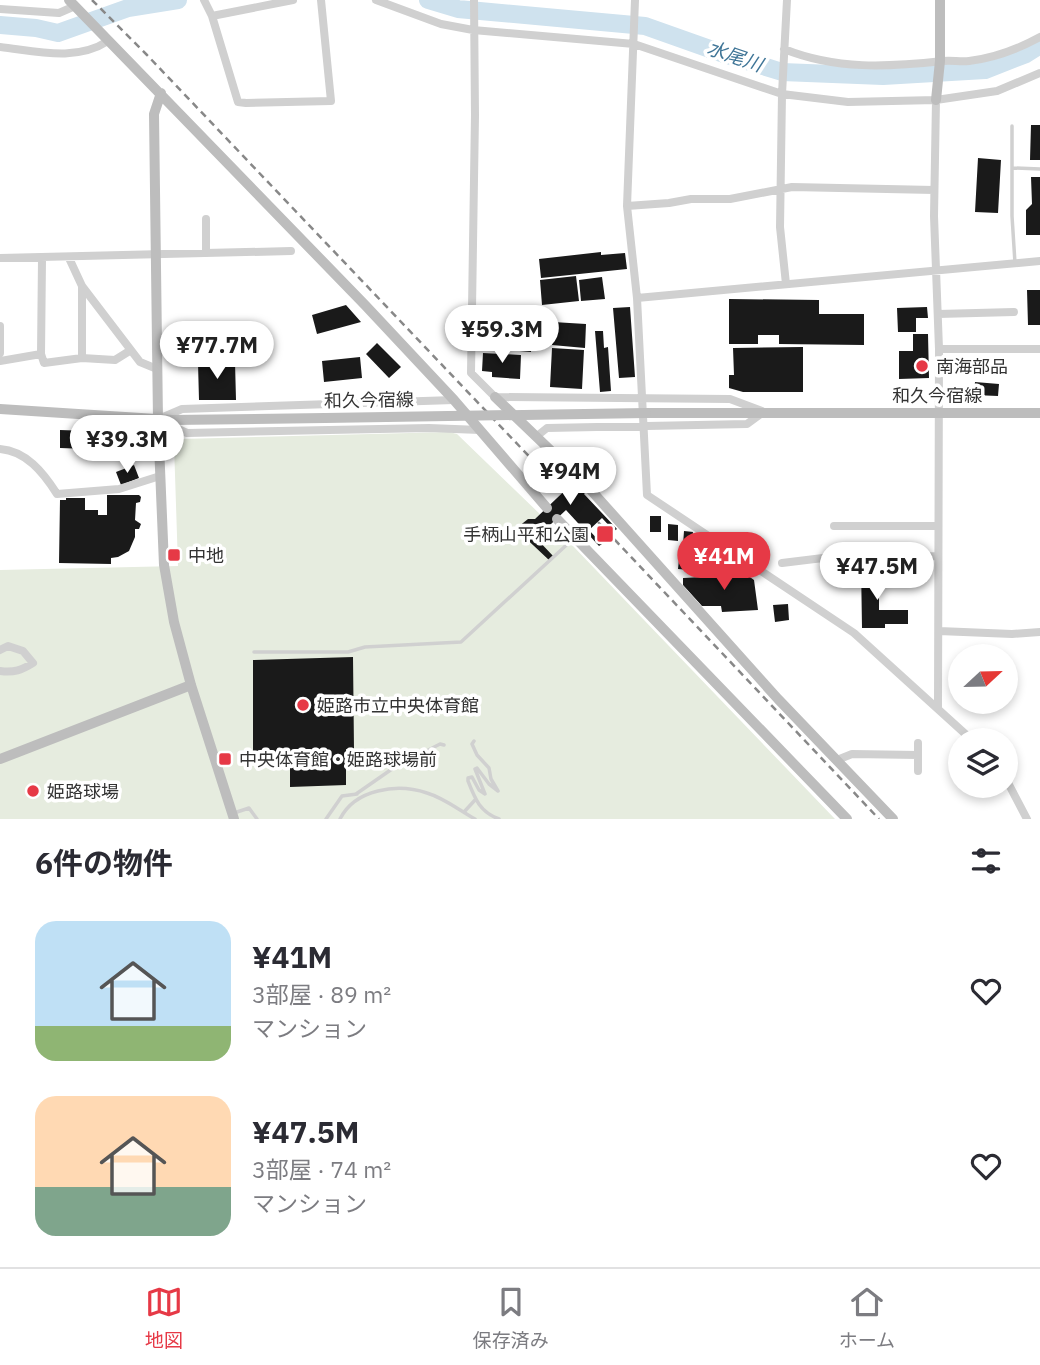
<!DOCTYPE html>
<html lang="ja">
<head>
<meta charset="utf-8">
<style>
	:root { --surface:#fff; --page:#f7f7f7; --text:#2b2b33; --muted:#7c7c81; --line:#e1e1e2; --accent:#e63946 }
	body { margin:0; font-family:"IBM Plex Sans","Noto Sans JP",sans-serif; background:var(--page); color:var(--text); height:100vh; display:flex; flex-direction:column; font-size:26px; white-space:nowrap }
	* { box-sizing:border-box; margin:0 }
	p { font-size:23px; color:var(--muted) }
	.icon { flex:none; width:38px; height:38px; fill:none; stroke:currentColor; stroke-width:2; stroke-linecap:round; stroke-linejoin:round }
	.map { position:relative; height:819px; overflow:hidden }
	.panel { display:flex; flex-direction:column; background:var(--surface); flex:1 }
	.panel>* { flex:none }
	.needle { width:46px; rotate:68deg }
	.buttons { position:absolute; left:948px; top:644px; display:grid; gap:14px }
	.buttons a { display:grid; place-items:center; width:70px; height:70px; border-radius:50%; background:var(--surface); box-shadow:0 4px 10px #0003; font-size:35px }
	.price { position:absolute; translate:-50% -60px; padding:0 16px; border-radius:24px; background:#fff; color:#222; font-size:23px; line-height:46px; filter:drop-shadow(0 2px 4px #0008) }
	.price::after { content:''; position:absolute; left:50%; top:42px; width:21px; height:16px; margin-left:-10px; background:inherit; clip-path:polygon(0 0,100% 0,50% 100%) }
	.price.on { background:var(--accent); color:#fff }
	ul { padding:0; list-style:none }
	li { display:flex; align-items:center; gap:21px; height:175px; padding:0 35px }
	li span { display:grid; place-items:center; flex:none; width:196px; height:140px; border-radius:21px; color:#555 }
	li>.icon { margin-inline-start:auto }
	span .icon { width:84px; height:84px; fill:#fffc; stroke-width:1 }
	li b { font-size:30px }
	h2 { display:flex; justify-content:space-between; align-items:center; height:84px; padding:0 35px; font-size:30px }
	.tab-bar { display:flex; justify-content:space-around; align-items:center; height:98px; border-top:2px solid var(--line); background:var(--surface); font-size:19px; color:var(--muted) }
	.tab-bar a { display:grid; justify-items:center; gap:4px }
	.tab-bar .on { color:var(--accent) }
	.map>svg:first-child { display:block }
</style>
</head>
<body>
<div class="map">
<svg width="1040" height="819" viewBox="0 0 1040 819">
	<rect width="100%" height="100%" fill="#fff"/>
	<path fill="#e6ecdf" d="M449,432l8,2 116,112 262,273h-835v-249l178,-4 -4,-122 7,-5z"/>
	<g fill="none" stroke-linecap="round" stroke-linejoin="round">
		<path stroke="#cfe2ee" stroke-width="18" d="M428,0l30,9 187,17 79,28 58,18 101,4 102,-6 41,-16 14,-9
			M0,25l36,3 22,5 70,-25 50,-8"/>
	</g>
	<path fill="#1a1a1a" d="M1031,125h9v35h-10z
		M978,158l23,2 -3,53 -23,-1z
		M1031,177h9v58h-14v-25l6,-6z
		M601,252v3l24,-2 2,16 -86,9 -2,-19z
		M576,276l3,25 -37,4 -2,-25z
		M602,277l3,22 -24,2 -2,-21z
		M1027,290h13v35h-12z
		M729,299l90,1v14h45v31l-85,-1v-9h-21v9h-29z
		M346,305l15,17 -44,12 -5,-19z
		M630,307l5,70 -16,1 -6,-70z
		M927,307l1,11h-12v14h-18l-1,-24z
		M553,322l33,2 -1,24 -33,-3z
		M595,331h8l1,17 4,-1 3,44 -11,1z
		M482,332l22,1 -1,16 -22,-2z
		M509,332l23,2 -1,18 -23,-2z
		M913,334h15l1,44 -30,1v-28h14z
		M377,343l24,24 -12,11 -23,-24z
		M803,347v45h-60l-14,-4v-13h5l-1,-27z
		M552,348l32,2 -2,39 -32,-2z
		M483,353l38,2 -1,24 -28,-2v-5l-10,-1z
		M360,357l2,21 -38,4 -2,-21z
		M235,362l1,38h-37l-1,-37z
		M975,382l24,2 -1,12 -24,-1z
		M60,430l29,1 -1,18 -28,-1z
		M582,458l3,3 3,-2 20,21 -5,6 -6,-7 -13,15 33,35 -3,2 -12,-13 -13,12 13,14 -3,2 -33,-36 -30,28 18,19 -4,4 -33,-31 1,-3 10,-8h7l42,-40 -6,-7v-7z
		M134,465l5,13 -18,7 -5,-13z
		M107,495h32l2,2 -1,5 -4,1 -1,17 6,4 -2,5h-4v8l-6,14 -11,6 -7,1v6l-52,-1 1,-63h6v-2h19v12h13v5h9z
		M650,516h11v16h-11z
		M668,524l10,1v16l-10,-1z
		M684,531l9,1 -2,14 -8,-1z
		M680,550l11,1 -1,19 -12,-1z
		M701,552h13l1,15h-14z
		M731,557l9,6v4h-15v-8z
		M861,564h18v46h29v14h-23v4h-23z
		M747,575l7,5 4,30 -36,2 -1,-6h-19l-19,-21v-7z
		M788,604l1,16 -14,2 -2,-17z
		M353,657l1,93 -8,-1v36l-56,2v-32h-37v-95z"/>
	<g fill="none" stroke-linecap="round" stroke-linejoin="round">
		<path stroke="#d6d6d6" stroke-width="10" stroke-dasharray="10 5" stroke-linecap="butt" d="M571,470l18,18"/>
		<path stroke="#d0d0d0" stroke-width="3.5" d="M1012,126v90l3,47
			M1013,168l27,1
			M254,652h94l17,-5 96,-5 112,-103
			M474,741l-2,3 5,11 12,13 2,11 7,12 -9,-7 -12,-16 -2,1 10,25 -6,-4 -7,-13 -4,1v3c7,18 12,31 31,38
			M356,794l36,-25 48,-25 4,1
			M464,812l11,-12
			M234,813l15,-5 8,11
			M326,819l16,-23 15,-2
			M340,819c15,-30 57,-36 87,-26 17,5 32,17 48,26"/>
		<path stroke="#d0d0d0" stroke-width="8" d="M204,0l8,16 26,86 8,1 85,-2 -10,-101
			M376,0l65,24 32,6 161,14 148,50 66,8 88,-2 61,-9 43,-18
			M474,0l1,115 -4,258 24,24 235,2 32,12
			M635,0l-8,206 10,92 10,197 207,138 118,107
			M0,9l59,4 16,-7
			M212,16l81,-16
			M0,47c36,4 76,15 108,-6
			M784,49c52,21 104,18 159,12 9,-1 17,1 26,0 26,-3 49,-12 71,-24
			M936,100l-2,116 5,133 -1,358
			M627,206l42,-3 22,-4h39l62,-12 142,3
			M206,219v34
			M0,258l291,-7
			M786,284l-6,-57 2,-133 5,-94
			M82,286l58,76 17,7
			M637,298l403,-37
			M938,314l76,-2
			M0,326v27
			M939,349h101
			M41,354l1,-95
			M82,358l33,2 16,-10
			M0,361l41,-7 3,9 38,-5v-72l-13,-28
			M161,418l21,-9 272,-9
			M163,422l24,11 242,-5 51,2
			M537,436l10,-8 200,-4 15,-11
			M0,449c26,2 43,23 57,45l62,-5 41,-13
			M834,526h104
			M782,563l82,-10 48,4 25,-1
			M939,631l73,3 28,-2
			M0,650l8,-4 15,5 10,12c-11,7 -19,10 -33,8
			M918,743v28
			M837,760l15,-6 66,1
			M1006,779l21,40"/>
		<path stroke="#bdbdbd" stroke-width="10" d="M69,0l296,305 89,95 93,108
			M161,93l-7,21 4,306 6,145 10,57 17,63 43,134
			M936,100l4,-39v-61
			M495,397l76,73
			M0,409l172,11 153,-2
			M646,413h394
			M589,488l189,211 115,120
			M557,519l290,300
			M0,759l191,-74"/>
		<path stroke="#888" stroke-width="2.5" stroke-dasharray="7 5" stroke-linecap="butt" d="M92,0l55,55 416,437
			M598,522l281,297"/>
		<path stroke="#bdbdbd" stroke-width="10" d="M325,418l321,-5"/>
	</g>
	<g fill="#e63946" stroke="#fff" stroke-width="2.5">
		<circle cx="922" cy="366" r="7"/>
		<rect x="596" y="525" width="18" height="18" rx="3.5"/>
		<rect x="167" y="548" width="14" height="14" rx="3.5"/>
		<circle cx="303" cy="705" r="7"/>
		<rect x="218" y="752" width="14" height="14" rx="3.5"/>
		<circle cx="33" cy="791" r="7"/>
	</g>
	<g text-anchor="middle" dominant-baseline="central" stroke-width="7" stroke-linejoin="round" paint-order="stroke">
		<g font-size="18" fill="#333" stroke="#fff" text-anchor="start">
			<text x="936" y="366">南海部品</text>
			<text x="589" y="534" text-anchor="end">手柄山平和公園</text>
			<text x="188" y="555">中地</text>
			<text x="317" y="705">姫路市立中央体育館</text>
			<text x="239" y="759">中央体育館・姫路球場前</text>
			<text x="47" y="791">姫路球場</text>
		</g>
		<g font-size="18" fill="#333" stroke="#fff">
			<text x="937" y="395">和久今宿線</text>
			<text transform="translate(369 400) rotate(-1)">和久今宿線</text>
		</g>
		<g font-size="19" font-style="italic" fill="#3f7597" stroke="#fff">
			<text transform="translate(735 56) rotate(19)">水尾川</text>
		</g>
	</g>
</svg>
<div class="buttons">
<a><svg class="needle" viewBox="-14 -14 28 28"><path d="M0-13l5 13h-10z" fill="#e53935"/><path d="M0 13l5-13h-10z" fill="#7c7c81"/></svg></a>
<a><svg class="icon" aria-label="layers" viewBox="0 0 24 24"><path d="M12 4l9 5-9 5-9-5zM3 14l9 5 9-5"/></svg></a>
</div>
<b class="price" style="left:502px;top:365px">¥59.3M</b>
<b class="price" style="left:217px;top:381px">¥77.7M</b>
<b class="price" style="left:127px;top:475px">¥39.3M</b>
<b class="price" style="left:570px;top:507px">¥94M</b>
<b class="price on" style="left:724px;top:592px">¥41M</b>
<b class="price" style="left:877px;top:602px">¥47.5M</b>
</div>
<section class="panel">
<h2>6件の物件<svg class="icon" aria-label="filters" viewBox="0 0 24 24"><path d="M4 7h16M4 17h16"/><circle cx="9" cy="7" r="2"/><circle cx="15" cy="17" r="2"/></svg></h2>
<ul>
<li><span style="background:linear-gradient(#bfe0f5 75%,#8fb573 0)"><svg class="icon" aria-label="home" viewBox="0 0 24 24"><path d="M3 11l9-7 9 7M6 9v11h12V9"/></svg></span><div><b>¥41M</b><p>3部屋 · 89 m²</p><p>マンション</p></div><svg class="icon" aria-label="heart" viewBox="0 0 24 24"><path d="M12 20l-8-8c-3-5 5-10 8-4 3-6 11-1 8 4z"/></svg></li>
<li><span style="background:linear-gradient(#ffd9b3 65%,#7fa58c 0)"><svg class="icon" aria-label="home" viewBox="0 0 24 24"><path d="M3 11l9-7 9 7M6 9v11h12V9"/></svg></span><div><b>¥47.5M</b><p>3部屋 · 74 m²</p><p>マンション</p></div><svg class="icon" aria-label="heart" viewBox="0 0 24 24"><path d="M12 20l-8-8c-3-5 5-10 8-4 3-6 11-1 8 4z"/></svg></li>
</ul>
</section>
<nav class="tab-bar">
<a class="on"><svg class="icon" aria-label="map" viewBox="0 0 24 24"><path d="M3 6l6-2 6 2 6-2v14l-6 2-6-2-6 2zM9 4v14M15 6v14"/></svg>地図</a>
<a><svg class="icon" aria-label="saved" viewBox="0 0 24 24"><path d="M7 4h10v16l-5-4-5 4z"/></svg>保存済み</a>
<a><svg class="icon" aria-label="home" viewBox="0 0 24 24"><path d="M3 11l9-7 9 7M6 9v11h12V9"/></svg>ホーム</a>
</nav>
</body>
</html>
